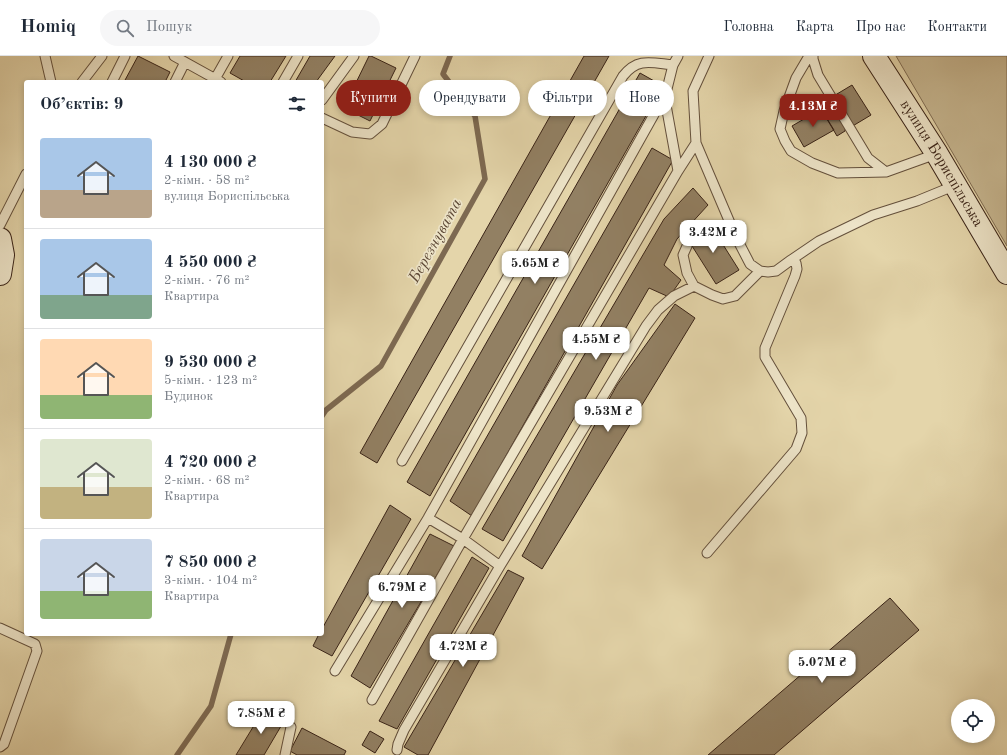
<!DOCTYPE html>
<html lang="uk">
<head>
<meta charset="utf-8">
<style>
	:root { --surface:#fff; --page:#f6f6f7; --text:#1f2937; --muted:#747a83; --line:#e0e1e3; --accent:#8f2418 }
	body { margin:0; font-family:"Old Standard TT",serif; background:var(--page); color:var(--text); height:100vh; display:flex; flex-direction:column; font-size:15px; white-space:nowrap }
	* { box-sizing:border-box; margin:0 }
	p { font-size:13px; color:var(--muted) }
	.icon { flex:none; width:22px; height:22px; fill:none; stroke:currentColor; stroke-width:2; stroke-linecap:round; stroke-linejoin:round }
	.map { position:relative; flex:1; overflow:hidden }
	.details { position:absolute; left:24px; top:24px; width:300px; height:556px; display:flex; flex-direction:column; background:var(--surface); border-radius:4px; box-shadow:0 2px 6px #0003 }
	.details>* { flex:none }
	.banner { position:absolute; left:336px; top:24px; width:380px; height:36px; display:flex; gap:8px }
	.tools { position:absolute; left:951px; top:643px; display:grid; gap:8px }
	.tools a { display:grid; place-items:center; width:44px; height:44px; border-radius:50%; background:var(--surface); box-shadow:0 2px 6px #0003; font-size:20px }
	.price { position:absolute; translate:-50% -34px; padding:0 9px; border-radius:8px; background:#fff; color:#222; font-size:13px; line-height:26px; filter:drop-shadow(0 1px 2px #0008) }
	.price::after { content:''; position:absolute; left:50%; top:24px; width:12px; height:9px; margin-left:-6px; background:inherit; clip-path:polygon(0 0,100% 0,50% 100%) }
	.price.on { background:var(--accent); color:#fff }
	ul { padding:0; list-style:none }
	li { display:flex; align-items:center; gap:12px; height:100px; padding:0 16px }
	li+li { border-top:1px solid var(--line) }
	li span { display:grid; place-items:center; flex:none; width:112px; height:80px; border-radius:4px; color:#555 }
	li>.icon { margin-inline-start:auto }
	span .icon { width:48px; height:48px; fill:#fffc; stroke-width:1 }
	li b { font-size:17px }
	h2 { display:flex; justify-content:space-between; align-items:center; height:48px; padding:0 16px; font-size:17px }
	.tag { padding:0 14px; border-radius:18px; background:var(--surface); box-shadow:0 2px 6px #0003; font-size:14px; line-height:36px }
	.tag.on { background:var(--accent); color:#fff }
	header { display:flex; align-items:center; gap:24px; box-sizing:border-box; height:56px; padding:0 20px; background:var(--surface); border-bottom:1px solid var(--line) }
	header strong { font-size:19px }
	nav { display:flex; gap:22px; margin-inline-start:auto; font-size:14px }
	.search { width:280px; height:36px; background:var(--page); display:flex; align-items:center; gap:10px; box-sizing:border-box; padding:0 14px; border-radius:22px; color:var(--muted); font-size:15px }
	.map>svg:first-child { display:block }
</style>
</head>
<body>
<header>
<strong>Homiq</strong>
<div class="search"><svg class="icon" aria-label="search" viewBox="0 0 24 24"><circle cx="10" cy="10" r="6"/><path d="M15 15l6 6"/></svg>Пошук</div>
<nav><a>Головна</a><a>Карта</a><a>Про нас</a><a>Контакти</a></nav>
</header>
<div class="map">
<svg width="1007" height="699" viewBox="0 0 1007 699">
	<rect width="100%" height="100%" fill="#e4d5aa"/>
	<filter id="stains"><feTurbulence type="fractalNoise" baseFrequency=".005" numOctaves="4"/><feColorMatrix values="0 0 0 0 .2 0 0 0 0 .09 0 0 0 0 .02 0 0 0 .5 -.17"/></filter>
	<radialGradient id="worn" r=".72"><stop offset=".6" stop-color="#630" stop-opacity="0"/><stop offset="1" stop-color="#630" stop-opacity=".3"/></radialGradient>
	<path fill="#c7b791" stroke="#806d54" d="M896,0h111v190z"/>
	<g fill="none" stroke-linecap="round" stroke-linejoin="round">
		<path stroke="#7d6951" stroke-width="5.5" d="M322,360l4,-6 55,-44 104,-187 -10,-63 -32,-42 7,-18
			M177,699l34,-49 20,-72"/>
	</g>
	<path fill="#928063" stroke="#392317" d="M138,0l32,16 -5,10h-41z
		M240,0h46l-16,26h-24l-16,-9z
		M310,0h25l-19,26h-21z
		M369,0h2l25,12 -26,53 -16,-8 6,-11 -11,-5z
		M584,0h25l-232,407 -17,-10z
		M640,17l23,13 -233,410 -23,-14z
		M852,29l19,30 -20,12 -19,-30z
		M822,43l7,2 17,23 -1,7 -8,5 -19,-32z
		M821,53l13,21 -30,17 -12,-21z
		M652,92l21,12 -201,356 -22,-15z
		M693,132l15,17 -31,34 -13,26 17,15 -12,17 -20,-9 -146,253 -21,-12 182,-310z
		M710,168l29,46 -23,14 -29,-46z
		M675,248l20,14 -153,251 -20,-13 95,-171z
		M390,449l21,14 -79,137 -19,-10 6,-12h3v-5z
		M430,478l24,12 -84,142 -19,-12z
		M472,501l17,11 -92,161 -18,-8z
		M508,514l16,8 -96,177h-10l-14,-8z
		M890,542l29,32 -145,125h-66z
		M264,653l20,12 -20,34h-28z
		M302,672l44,23 -2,4h-47l-7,-4z
		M370,675l14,8 -9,14 -13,-8z"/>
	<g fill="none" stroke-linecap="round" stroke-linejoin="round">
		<g stroke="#64503c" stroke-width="11">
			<path id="lane" d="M45,0l6,26
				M174,0l47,26
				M709,0l-16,35 3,52 40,94 14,27 10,7 8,1 8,-1 15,-11 28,-19 54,-26 44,-14 39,-16
				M809,0l-13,22 -12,33 -4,18 5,12 6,10 21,12 26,10 48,-1 50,-18
				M813,0v3l5,16 50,83 18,14
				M215,23l13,-23
				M82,26l20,-26
				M112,26l13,-26
				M175,26l10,-20
				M283,26l15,-26
				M322,44l32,-44
				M322,62l30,14 18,2 12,-10 33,-68
				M678,115l-12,-66v-12l7,-28 5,-9
				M0,169l26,-51
				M694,230l18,9 11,4 12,-3 25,-25
				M402,405l221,-385c15,-19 29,-13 50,-11
				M428,462l35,21 37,27
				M707,497l89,-104 6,-16 -1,-15 -36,-61v-9l30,-72 2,-7 -1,-6 -5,-3
				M0,572l35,16 2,7 -33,93 -4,3
				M335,615l93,-153 238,-425
				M372,644l91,-161 215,-368 18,-28
				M397,694l1,-6 6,-14 96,-164 146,-240 12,-16 16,-14 20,-10 -7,-13 -4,-18 4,-9
				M285,699l6,-28"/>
		</g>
		<g stroke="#392317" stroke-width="24">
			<g id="secondary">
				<path id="s1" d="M874,0l63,98 70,119"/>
				<path d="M0,183l3,16 -3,19"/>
			</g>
		</g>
		<use href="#lane" stroke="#ede4c8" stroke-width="9"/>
		<use href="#secondary" stroke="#ede4c8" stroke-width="22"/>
	</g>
	<g text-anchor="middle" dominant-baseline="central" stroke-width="3.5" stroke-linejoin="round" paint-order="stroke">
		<g font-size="15" fill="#392317" stroke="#ede4c8">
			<text stroke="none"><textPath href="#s1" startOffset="127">вулиця Бориспільська</textPath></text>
		</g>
		<g font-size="16" font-style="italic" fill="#5b4634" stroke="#ede4c8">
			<text transform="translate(436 185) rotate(-61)">Березнувата</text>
		</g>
	</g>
	<rect width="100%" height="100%" filter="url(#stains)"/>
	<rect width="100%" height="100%" fill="url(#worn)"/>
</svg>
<div class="tools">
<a><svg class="icon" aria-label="locate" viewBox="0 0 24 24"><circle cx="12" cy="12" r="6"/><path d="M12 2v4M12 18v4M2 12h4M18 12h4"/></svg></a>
</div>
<b class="price on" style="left:813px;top:72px">4.13M ₴</b>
<b class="price" style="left:713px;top:198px">3.42M ₴</b>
<b class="price" style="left:535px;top:229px">5.65M ₴</b>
<b class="price" style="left:596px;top:305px">4.55M ₴</b>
<b class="price" style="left:608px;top:377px">9.53M ₴</b>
<b class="price" style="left:402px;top:553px">6.79M ₴</b>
<b class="price" style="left:463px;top:612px">4.72M ₴</b>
<b class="price" style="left:822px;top:628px">5.07M ₴</b>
<b class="price" style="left:261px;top:679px">7.85M ₴</b>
<div class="banner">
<a class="tag on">Купити</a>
<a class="tag">Орендувати</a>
<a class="tag">Фільтри</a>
<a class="tag">Нове</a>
</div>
<section class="details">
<h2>Об’єктів: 9<svg class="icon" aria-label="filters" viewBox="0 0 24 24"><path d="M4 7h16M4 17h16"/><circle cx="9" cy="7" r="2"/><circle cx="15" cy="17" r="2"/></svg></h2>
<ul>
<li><span style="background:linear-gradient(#a9c7e8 65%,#b9a48a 0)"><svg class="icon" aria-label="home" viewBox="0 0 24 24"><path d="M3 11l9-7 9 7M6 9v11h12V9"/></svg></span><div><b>4 130 000 ₴</b><p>2-кімн. · 58 m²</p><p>вулиця Бориспільська</p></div></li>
<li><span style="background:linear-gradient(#a9c7e8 70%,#7fa58c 0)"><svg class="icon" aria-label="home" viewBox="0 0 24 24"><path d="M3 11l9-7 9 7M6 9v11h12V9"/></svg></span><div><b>4 550 000 ₴</b><p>2-кімн. · 76 m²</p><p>Квартира</p></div></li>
<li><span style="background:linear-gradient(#ffd9b3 70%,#8fb573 0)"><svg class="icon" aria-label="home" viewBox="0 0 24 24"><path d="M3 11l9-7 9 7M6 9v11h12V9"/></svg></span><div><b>9 530 000 ₴</b><p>5-кімн. · 123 m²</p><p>Будинок</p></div></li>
<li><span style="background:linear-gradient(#dfe7d0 60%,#c2b280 0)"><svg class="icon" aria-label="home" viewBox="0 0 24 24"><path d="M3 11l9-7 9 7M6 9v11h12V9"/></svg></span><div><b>4 720 000 ₴</b><p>2-кімн. · 68 m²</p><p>Квартира</p></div></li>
<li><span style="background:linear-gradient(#c9d6e8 65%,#8fb573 0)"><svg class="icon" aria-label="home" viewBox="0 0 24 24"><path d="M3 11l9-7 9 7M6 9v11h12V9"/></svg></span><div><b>7 850 000 ₴</b><p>3-кімн. · 104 m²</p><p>Квартира</p></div></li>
</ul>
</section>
</div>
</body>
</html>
